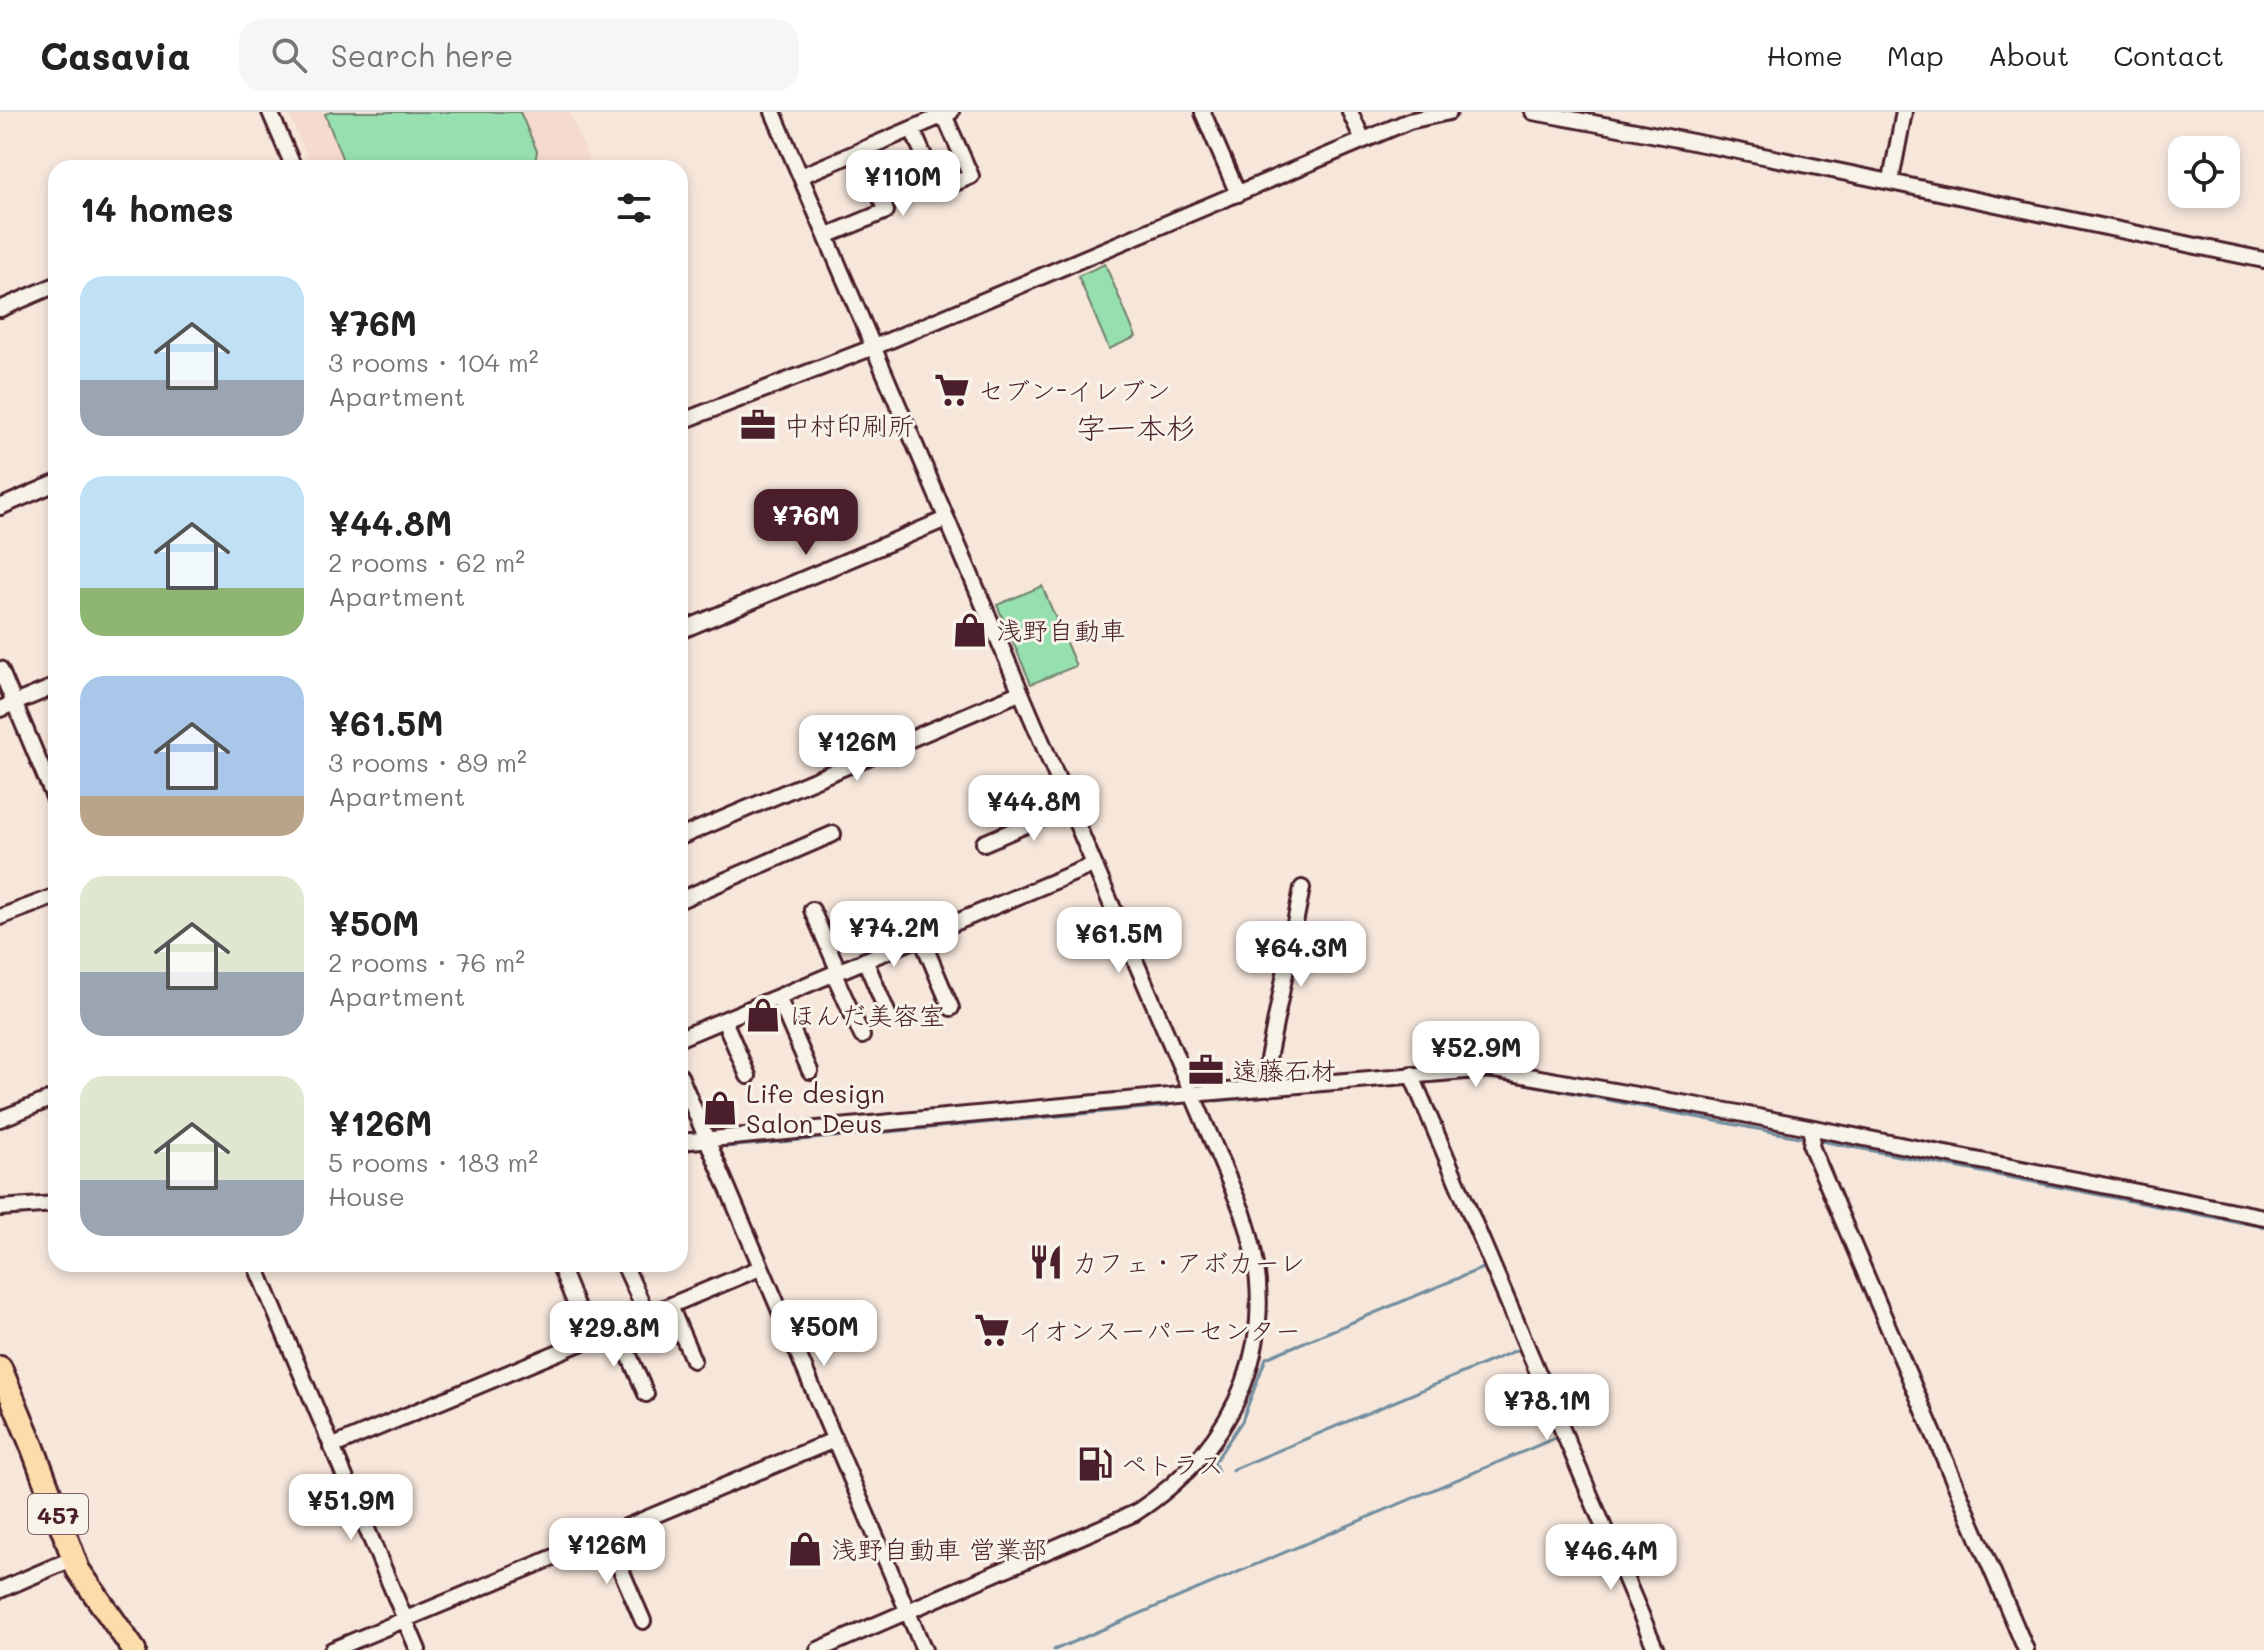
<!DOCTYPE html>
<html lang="en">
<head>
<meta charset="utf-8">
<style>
	:root { --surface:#fff; --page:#f6f6f6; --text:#222; --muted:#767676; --line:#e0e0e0; --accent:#4a1f2b }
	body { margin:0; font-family:Mali,"Klee One",sans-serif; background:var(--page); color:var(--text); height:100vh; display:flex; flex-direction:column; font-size:30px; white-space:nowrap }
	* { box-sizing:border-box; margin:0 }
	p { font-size:26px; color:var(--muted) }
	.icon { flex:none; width:44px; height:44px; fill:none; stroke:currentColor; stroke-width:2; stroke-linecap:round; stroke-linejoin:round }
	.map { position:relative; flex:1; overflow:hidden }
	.drawer { position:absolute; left:48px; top:48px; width:640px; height:1112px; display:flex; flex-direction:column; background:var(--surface); border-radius:24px; box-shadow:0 4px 12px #0003 }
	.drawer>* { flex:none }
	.controls { position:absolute; left:2168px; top:24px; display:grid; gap:16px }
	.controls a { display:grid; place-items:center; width:72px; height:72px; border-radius:16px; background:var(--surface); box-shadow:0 4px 12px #0003; font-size:40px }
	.price { position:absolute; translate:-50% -68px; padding:0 18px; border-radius:16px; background:#fff; color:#222; font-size:26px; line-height:52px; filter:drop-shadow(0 2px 4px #0008) }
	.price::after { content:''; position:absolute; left:50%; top:48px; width:24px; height:18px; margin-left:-12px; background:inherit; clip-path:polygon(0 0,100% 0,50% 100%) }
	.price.current { background:var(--accent); color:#fff }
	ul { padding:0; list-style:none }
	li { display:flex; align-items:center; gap:24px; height:200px; padding:0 32px }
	li span { display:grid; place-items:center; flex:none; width:224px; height:160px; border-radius:24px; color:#555 }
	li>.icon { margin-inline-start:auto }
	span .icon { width:96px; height:96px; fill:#fffc; stroke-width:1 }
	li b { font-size:34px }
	h2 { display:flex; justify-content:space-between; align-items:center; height:96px; padding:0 32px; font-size:34px }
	header { display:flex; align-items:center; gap:48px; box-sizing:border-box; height:112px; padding:0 40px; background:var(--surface); border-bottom:2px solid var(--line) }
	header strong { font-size:38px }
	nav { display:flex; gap:44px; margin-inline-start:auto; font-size:28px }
	.search { width:560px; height:72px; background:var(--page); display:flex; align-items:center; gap:20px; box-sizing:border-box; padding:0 28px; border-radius:24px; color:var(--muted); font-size:30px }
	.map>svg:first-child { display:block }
</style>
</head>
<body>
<header>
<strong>Casavia</strong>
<div class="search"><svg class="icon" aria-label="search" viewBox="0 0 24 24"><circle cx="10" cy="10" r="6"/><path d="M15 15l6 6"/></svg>Search here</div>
<nav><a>Home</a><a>Map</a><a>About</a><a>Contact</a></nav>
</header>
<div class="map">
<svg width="2264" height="1538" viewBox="0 0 2264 1538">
	<rect width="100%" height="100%" fill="#f7e7db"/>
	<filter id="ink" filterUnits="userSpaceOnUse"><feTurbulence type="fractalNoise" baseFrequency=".0125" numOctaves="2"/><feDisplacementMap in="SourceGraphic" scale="16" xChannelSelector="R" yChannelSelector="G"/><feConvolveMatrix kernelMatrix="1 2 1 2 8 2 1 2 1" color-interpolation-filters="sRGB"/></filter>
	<g filter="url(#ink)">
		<path fill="#f4dacf" d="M288,0h281l20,47 -21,9h-256z"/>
		<path fill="#96e0af" stroke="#70806d" stroke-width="2" d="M331,0h189l17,39 -3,17h-188l-21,-54z
			M1105,152l31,73 -27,12 -31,-73z
			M1042,474l34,80 -45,18 -34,-79z"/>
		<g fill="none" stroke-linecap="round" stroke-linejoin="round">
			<path stroke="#708d9e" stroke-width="3" d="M1419,971l55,-5 25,1 310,60
				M1216,989l195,-18
				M1816,1028l448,87
				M726,1035l442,-41
				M680,1039l17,-2
				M1232,1358l285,-120
				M1218,1359l-4,-8 28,-42 24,-63 219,-91
				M1054,1538l506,-214"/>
			<g stroke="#4a1f2b" stroke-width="20">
				<path id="minor" d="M270,0l24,56
					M773,0l470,1101c42,121 -3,231 -108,300l-317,137
					M1350,0l13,28
					M1533,0c245,44 487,98 731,148
					M1203,1l35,81
					M912,17l27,61 32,-14 -27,-61
					M801,64l150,-64
					M1891,68l13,-68
					M826,124l60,-25 -25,-61
					M0,197l56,-24
					M680,310l194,-75 535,-226 40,-9
					M0,395l56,-24
					M680,519l266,-112
					M0,557l56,133
					M0,597l56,-23
					M680,725l339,-144
					M984,731l84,-36
					M680,788l153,-66
					M812,798l27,62
					M0,805l56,-21
					M921,825l30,71
					M865,848l25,59
					M834,862l28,62
					M778,885l32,74
					M724,908l24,56
					M680,926l413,-173
					M1411,962l245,576
					M680,964l244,574
					M1269,976l-2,-24 35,-176
					M0,1007l56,-22
					M1813,1016l-2,18 215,504
					M680,1030l511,-48 298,-25 244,43 531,105
					M0,1096l56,-4
					M255,1152l163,386
					M559,1152l31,75
					M624,1152l23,51
					M670,1194l23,54
					M617,1216l29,66
					M331,1335l429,-179
					M606,1423l37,86
					M0,1478l74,-32
					M332,1538l502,-210"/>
			</g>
			<g stroke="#4a1f2b" stroke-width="28">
				<path id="highway" d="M0,1256l33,80 45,122 56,80"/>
			</g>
			<use href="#minor" stroke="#f7f3e8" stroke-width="14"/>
			<use href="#highway" stroke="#fddcac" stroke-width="22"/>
		</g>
	</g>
	<defs>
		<g id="supermarket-bare" transform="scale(2.76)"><path d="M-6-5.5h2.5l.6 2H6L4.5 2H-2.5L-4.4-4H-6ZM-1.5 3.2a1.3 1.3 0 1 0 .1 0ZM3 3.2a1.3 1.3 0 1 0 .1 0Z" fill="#4a1f2b" stroke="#f7f3e8" stroke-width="2.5" paint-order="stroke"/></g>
		<g id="office-bare" transform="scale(2.76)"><path d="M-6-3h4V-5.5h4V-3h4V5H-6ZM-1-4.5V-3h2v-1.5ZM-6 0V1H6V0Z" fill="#4a1f2b" stroke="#f7f3e8" stroke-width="2.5" paint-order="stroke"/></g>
		<g id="shop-bare" transform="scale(2.76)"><path d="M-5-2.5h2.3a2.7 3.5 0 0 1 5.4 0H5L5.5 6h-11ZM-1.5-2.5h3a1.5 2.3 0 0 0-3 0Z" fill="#4a1f2b" stroke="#f7f3e8" stroke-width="2.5" paint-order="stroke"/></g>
		<g id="restaurant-bare" transform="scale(2.76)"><path d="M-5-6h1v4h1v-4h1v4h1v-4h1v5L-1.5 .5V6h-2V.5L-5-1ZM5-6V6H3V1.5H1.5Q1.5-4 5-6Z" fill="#4a1f2b" stroke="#f7f3e8" stroke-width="2.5" paint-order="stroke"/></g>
		<g id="fuel-bare" transform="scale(2.76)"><path d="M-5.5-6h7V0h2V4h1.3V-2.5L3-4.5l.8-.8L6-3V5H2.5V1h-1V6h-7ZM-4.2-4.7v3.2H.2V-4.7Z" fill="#4a1f2b" stroke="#f7f3e8" stroke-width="2.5" paint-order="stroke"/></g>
	</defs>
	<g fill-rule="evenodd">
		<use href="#supermarket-bare" x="952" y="278"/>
		<use href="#office-bare" x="758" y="313"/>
		<use href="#shop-bare" x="970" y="518"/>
		<use href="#shop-bare" x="763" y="903"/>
		<use href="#office-bare" x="1206" y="958"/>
		<use href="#shop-bare" x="720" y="996"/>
		<use href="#restaurant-bare" x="1046" y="1150"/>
		<use href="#supermarket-bare" x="992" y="1218"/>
		<use href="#fuel-bare" x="1095" y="1352"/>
		<use href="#shop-bare" x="805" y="1437"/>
	</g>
	<g text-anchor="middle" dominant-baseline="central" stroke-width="6" stroke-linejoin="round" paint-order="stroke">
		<rect fill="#f7f3e8" stroke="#7e5f64" stroke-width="2" x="28" y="1382" width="60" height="40" rx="6"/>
		<g font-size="24" font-weight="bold" fill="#4a1f2b">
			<text x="58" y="1402">457</text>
		</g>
		<g font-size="26" fill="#4a1f2b" stroke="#f7f3e8" text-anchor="start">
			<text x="978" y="278">セブン-イレブン</text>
			<text x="784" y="313">中村印刷所</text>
			<text x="996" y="518">浅野自動車</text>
			<text x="789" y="903">ほんだ美容室</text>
			<text x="1232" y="958">遠藤石材</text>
			<text x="746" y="981">Life design<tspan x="746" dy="30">Salon Deus</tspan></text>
			<text x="1072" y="1150">カフェ・アボカーレ</text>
			<text x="1018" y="1218">イオンスーパーセンター</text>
			<text x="1121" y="1352">ペトラス</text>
			<text x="831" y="1437">浅野自動車 営業部</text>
		</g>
		<g font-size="30" fill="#4a1f2b" stroke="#f7f3e8">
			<text x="1136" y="315">字一本杉</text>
		</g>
	</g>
</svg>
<div class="controls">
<a><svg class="icon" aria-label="locate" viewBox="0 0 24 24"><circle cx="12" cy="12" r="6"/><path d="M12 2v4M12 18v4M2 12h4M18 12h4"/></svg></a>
</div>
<b class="price" style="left:903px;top:106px">¥110M</b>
<b class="price current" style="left:806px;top:445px">¥76M</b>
<b class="price" style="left:857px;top:671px">¥126M</b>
<b class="price" style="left:1034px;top:731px">¥44.8M</b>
<b class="price" style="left:894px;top:857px">¥74.2M</b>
<b class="price" style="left:1119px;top:863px">¥61.5M</b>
<b class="price" style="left:1301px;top:877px">¥64.3M</b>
<b class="price" style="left:1476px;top:977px">¥52.9M</b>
<b class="price" style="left:824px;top:1256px">¥50M</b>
<b class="price" style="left:614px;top:1257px">¥29.8M</b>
<b class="price" style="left:1547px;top:1330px">¥78.1M</b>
<b class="price" style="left:351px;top:1430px">¥51.9M</b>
<b class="price" style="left:607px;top:1474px">¥126M</b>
<b class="price" style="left:1611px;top:1480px">¥46.4M</b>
<section class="drawer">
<h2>14 homes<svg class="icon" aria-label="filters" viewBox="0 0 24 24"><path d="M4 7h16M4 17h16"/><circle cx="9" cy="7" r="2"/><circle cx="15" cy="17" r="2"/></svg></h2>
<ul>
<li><span style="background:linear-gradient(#bfe0f5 65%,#9aa5b1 0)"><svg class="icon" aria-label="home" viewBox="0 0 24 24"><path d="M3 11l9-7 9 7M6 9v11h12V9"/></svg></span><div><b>¥76M</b><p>3 rooms · 104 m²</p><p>Apartment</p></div></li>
<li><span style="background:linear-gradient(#bfe0f5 70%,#8fb573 0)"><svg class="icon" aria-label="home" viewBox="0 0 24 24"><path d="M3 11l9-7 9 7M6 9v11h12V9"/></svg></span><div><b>¥44.8M</b><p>2 rooms · 62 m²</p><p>Apartment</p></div></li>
<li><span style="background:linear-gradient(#a9c7e8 75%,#b9a48a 0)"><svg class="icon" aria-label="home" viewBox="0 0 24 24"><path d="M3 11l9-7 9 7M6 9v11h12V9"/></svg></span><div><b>¥61.5M</b><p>3 rooms · 89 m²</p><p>Apartment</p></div></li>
<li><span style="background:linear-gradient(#dfe7d0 60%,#9aa5b1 0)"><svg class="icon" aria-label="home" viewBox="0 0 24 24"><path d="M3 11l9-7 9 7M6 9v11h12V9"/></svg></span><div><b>¥50M</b><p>2 rooms · 76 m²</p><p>Apartment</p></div></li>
<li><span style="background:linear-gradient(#dfe7d0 65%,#9aa5b1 0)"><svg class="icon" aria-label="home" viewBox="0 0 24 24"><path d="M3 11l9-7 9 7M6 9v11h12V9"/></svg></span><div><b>¥126M</b><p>5 rooms · 183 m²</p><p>House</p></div></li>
</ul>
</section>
</div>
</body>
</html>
